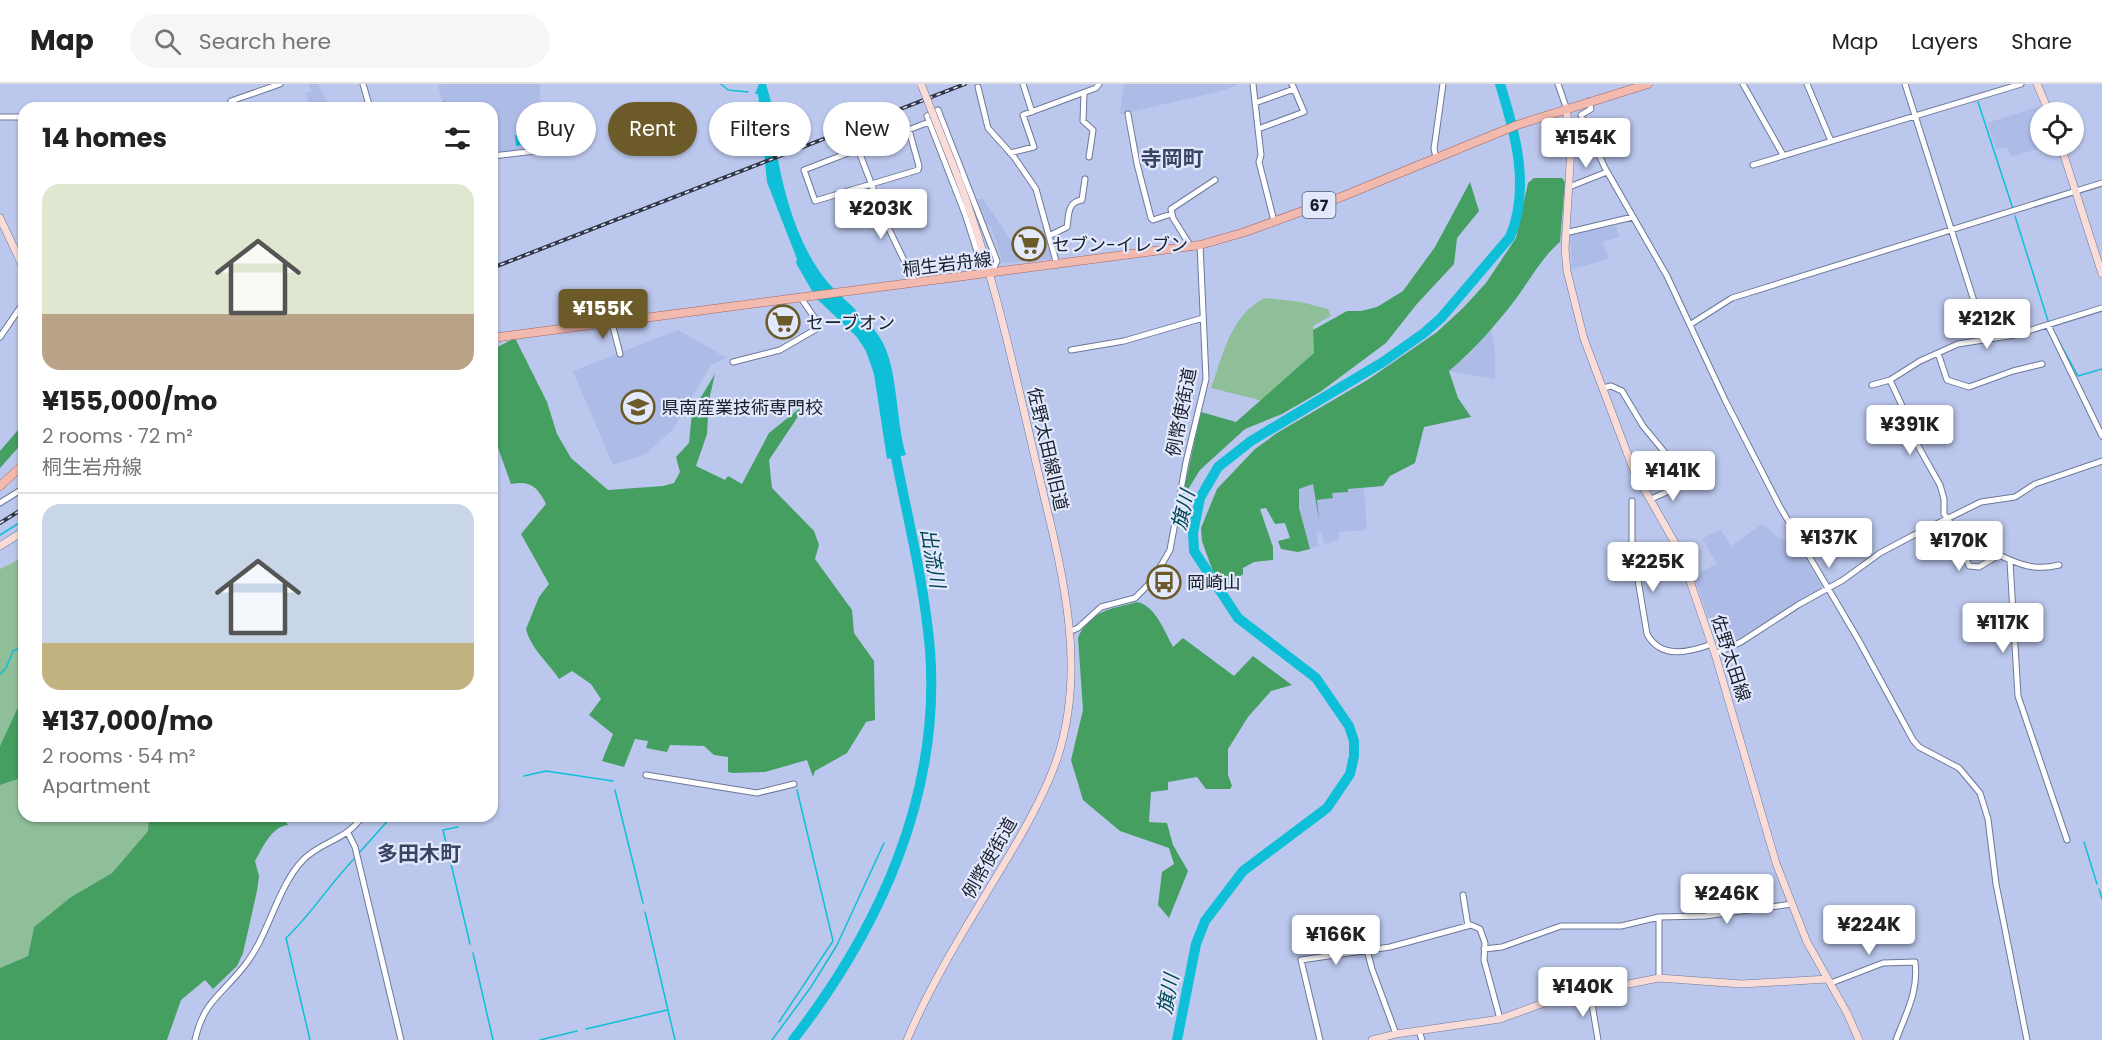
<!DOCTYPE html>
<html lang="en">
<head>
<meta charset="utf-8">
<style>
	:root { --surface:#fff; --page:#f6f6f6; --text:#222; --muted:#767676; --line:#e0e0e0; --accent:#6c5b29 }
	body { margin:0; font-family:Poppins,"Noto Sans JP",sans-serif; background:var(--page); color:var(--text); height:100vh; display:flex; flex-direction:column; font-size:22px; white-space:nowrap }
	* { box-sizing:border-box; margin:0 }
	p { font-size:20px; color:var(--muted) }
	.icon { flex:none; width:33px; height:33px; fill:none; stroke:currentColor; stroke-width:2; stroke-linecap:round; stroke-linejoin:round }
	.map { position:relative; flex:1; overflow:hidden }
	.side { position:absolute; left:18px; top:18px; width:480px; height:720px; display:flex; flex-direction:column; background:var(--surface); border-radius:18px; box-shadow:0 2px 4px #0004 }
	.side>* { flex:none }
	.guide { position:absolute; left:516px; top:18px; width:570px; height:54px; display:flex; gap:12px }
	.fabs { position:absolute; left:2030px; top:18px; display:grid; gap:12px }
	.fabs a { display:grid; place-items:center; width:54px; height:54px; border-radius:50%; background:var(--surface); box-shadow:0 2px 4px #0004; font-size:30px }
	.price { position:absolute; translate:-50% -51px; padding:0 14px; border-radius:6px; background:#fff; color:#222; font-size:20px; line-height:39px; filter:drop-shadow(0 2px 3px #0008) }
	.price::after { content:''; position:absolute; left:50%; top:36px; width:18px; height:14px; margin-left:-9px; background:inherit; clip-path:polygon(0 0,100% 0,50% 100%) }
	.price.active { background:var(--accent); color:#fff }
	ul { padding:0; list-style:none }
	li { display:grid; align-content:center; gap:12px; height:318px; padding:0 24px }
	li+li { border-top:2px solid var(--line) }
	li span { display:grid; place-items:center; height:186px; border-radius:18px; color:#555 }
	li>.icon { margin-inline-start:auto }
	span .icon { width:108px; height:108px; fill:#fffc; stroke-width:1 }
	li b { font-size:26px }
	h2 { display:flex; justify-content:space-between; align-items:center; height:72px; padding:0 24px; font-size:26px }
	.pill { padding:0 21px; border-radius:27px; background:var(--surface); box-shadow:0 2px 4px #0004; font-size:21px; line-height:54px }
	.pill.active { background:var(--accent); color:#fff }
	header { display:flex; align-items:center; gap:36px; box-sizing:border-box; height:84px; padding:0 30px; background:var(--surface); border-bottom:2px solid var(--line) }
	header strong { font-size:28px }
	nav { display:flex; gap:33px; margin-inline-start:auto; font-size:21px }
	.search { width:420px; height:54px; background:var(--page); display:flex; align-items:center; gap:15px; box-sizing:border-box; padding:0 21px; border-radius:33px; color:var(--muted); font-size:22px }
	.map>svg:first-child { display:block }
</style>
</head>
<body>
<header>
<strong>Map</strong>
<div class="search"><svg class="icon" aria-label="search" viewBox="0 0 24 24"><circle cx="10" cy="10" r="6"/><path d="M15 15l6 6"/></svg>Search here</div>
<nav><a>Map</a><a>Layers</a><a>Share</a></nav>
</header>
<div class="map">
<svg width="2102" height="956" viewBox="0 0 2102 956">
	<rect width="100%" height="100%" fill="#bbc7ed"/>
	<path fill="#adbbe7" d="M309,0h9l12,24h-20l-4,-15 5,-1z
		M443,0h97l1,64 -49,5v-45h-47l-7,-22z
		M1124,0h115l-18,7 -99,23 -2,-1z
		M2040,22l2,6 -2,34h7l-36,11 -4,-10 -11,3 -9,-27z
		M977,115h6l30,44 31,-14 9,30 -50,4 -13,-38 -2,1z
		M1616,142l3,11 -16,5 6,17 -37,10 -2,-35z
		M1491,245l4,22v28l-46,-8 23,-19z
		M678,246l49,28 -16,7 -38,64 -27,25 -33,11 -40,-94z
		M1313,400l5,30 -1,-14 15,-2v-5l15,-1 1,-3 16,-1 3,42 -28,2v8l-15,4 -3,-12 -5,1 3,13 -9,3 -11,-41v-19z
		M1762,440l17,14 20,10 23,38 -1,3 -102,61 -25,-75 23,-11 -15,-25 18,-10 11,17z"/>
	<path fill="#8ebf99" d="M1265,214l36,4 27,7 3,7 -18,10 1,27 -51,48 -52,-13c12,-33 20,-74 54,-90z
		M24,473v137l-24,52v-177z
		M24,693v39h125l-1,15 -36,42 -41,24 -37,30 -6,29 -28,12v-183z"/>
	<path fill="#459f61" d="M1534,94h28l3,4 -5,60c-19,16 -30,38 -45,58 -20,26 -41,50 -66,71l9,27 13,19 -47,10 -9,36 -25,13 -7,10 -35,3v3l-16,1 1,5 -16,2 2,20 -6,-36 -14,5v19l11,41 -12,3 -17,-3 -3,-8 12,-3 -5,-15 -10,1 -9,-16 -6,1 13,38v13l-19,2 -11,6v6l-19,16 -12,-21 -10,-28 -1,-13 16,-39 38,-40 22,-16 92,-54 68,-47 26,-24 23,-25 30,-45 12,-55z
		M1470,98l9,29 -22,27 -3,26 -38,41 -30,38 -66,49 -38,22 -37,15 -45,41 -18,29 19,-87 35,10 78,-69 -1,-23 34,-19h14l16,-4 26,-16 32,-44z
		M515,254l32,64 10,32 14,24 37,32 55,-4 11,-3 6,-11 -4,-15 13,-14 3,-31 23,-38 -6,26 -2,34 -11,32 29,14 3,-4 14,8 27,-51 31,-25 -1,7 -30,45 3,28 42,43 5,14 -4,14 37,51 2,23 20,28 1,59 -9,2 -19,31 -32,18 -2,6 -6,-17 -42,12 -32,1 -5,-1v-15l-14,-2 -10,-9 -34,-1 -3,7 -21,-4 2,-7 -13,-2 -11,28 -22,-6 11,-27 -24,-19 12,-16 -10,-15 -19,-13 -13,8c-11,-17 -28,-30 -33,-50l13,-32 10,-13 -28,-50 25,-30c-8,-17 -16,-24 -35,-20l-19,-53v-81z
		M24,339v18l-24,27v-17z
		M1137,518c18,3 28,30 36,45l10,-9 51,38 19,-20 39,29 -21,6 -23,26 -20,32v26l4,11 -2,3h-24l-9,-12 -29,5v8l-17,2 -2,30 18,1 6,22 15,26 -19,47 -11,-13 4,-33 12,-8 -5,-16 -49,-17 -37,-31 -12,-40 12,-50 -5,-72c11,-28 34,-29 59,-36z
		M24,610v83l-24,8v-39z
		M149,732h133l6,9c-17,2 -25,22 -33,36l4,15 -2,15 -14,62 -6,13 -24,23 -8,-9 -24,20 -14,40h-167v-72l28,-12 6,-29 37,-30 41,-24 36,-42z"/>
	<path fill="#0fbfd7" d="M759,0h7l5,18 3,39 4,1 -3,1c8,47 20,97 50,136 18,22 45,39 58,64 15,29 13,79 23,112l-19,4 -13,-85 -8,-23 -10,-15 -40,-38 -20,-35 1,-4 -30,-77 -9,-88h-3z
		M534,49l2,10 -20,3 -1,-11z"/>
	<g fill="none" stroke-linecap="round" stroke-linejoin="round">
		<path stroke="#0fbfd7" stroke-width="1.5" d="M721,0l7,6 20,2
			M1978,18l35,107
			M2015,132l33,105
			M2056,252l22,40 24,-7
			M0,451l24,-15
			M0,590l6,-6 7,-17 11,-5
			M492,613l1,-1
			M524,692l22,-5 67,10
			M615,706l28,113
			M456,732v2
			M458,743l-15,3 27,114
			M2084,758l13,42
			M359,769l33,-37
			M2099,805l3,10
			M645,828l30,128
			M473,869l20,87
			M779,938l54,-81 -36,-151
			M586,945l81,-19
			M310,956l-24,-102c26,-24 44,-55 70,-81
			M540,956l37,-9
			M772,956l39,-53 26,-42 47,-102"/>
		<path stroke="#0fbfd7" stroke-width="10" d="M793,956c87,-112 148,-246 137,-390 -6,-70 -24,-138 -37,-207
			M1177,956l19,-96 9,-23 38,-50 84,-63 23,-34 4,-18v-15l-5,-15 -33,-48 -78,-60 -44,-67 -1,-18 7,-35 18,-31 33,-26 132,-79 41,-29 17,-15 69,-81c21,-49 5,-105 -10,-153"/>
		<g stroke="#6d789a" stroke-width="7">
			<path id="street" d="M363,0l7,24
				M1023,0l9,28
				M1253,0l8,71 -2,7 15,59
				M1558,0l8,23
				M1743,0l40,71
				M1807,0l24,57
				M1905,0l81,255
				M978,3l10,41 26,29 22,32 21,76
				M1084,9l-1,28 10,9 -4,27
				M1589,17l2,8 -10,6 24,53 62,108 59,126 54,105 78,132 55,101 6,7 40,21 21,25 8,26 8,65 31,156
				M1255,19l39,-14
				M233,24l-2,-7 49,-17
				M435,24l9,-3
				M938,26l59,151 -6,13 -9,-7 -17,-53 -38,-98z
				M1128,30l9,50 14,54 2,2 18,-6
				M0,33h24
				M1258,45l46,-17 -12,-28
				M909,46l10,36 -1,4 -103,31 -11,-31c42,-16 83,-32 125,-48
				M858,65l29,76 28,58
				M1010,69l24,-6 -11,-32 73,-27 3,-4
				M492,72l52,-6
				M1436,73l-2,-8 9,-65
				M1753,81l268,-81
				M1569,103l38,-15
				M1565,149l68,-16
				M1049,152l18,-9c2,-12 0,-25 15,-27l3,-21
				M1191,163l-18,-29 -2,-9 44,-29
				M612,239l8,31
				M1691,240l41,-26 370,-115
				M2048,241l54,111
				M0,253l24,-35
				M1071,266l53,-9 79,-23
				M1938,269l9,27 22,7 44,-16 29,-7
				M733,278l47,-12 38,-22 -2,-8 -15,-22
				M1890,296l19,41 8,23 23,41 4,14v15l12,17 13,35 10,1 20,-12c21,10 37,16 60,10
				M1872,301l18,-5 30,-19 38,-17 57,-9 87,-27
				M1603,304l8,-2 11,5 21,35 42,51 2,6 -36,16
				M1632,417v43l15,90c14,26 43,18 65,10
				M0,419l24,-15
				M2010,478l8,134 49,144
				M1071,547l7,-3 23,-21 34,-9 17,-17 18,-31 16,-88 20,-83 -6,-134
				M1715,570l26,-12 57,-37 45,-25 37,-27 32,-17 69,-34 34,-5 20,-13 67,-23
				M646,691l111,18 37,-9
				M348,749l7,14 46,193
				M1463,811l5,31
				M1659,833v61
				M1484,865l18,-2 59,-21h60l38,-9 46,-1 87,-12
				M1367,866l5,19 24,65
				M1831,899l52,-20 32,-1c4,29 -9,51 -19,78
				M1590,908l8,48
				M1419,947l3,9
				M195,956c9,-40 27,-45 50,-75 24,-30 32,-78 58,-105 18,-19 45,-20 59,-44
				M1320,956l-19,-80 89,-13 81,-22 9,4 5,14 -1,17 16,59"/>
		</g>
		<g stroke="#6d789a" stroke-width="8">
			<path id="secondary" d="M2037,0l12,28
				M1566,23l5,40 -6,102 2,22 17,68 50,132 46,81 35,102 61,209 16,41 15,38 40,71 12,27
				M2061,62l41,128
				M0,134l24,51
				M0,462l24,-15
				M907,956c29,-69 72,-133 110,-198 15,-26 30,-54 40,-83 35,-105 -3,-214 -26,-318 -21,-90 -41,-179 -74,-266
				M1372,956l24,-6 104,-15 58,-21 101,-20 83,6 86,-5"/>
		</g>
		<g stroke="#a2655f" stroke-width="9">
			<path id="primary" d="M492,254l708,-93 45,-13 96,-35 176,-72 131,-41
				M0,402l24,-22"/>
		</g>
		<use href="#street" stroke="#fff" stroke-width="5"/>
		<use href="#secondary" stroke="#f9dcd7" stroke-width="7"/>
		<use href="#primary" stroke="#f2b9af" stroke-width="8"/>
		<g stroke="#313748" stroke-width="4">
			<path id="rail" d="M492,184l473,-184
				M0,439l24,-15"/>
		</g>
		<use href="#rail" stroke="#e2e9fc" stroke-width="1.5" stroke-dasharray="4.5" stroke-linecap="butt"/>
		<g stroke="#6d789a" stroke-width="8" stroke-linecap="butt">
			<path id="secondary-bridge" d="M921,0l36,91"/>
		</g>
		<use href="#secondary-bridge" stroke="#f9dcd7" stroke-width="7"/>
	</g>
	<defs>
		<g id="supermarket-ring" transform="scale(1.725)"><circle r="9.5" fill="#e2e9fc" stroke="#6c5b29" stroke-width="1.5"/><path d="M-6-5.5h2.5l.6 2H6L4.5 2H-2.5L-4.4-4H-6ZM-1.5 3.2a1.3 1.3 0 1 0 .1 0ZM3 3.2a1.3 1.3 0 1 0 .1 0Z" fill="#6c5b29"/></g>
		<g id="school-ring" transform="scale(1.725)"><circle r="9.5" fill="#e2e9fc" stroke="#6c5b29" stroke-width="1.5"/><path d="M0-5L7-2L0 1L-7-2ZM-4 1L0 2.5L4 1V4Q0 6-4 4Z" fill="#6c5b29"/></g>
		<g id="bus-ring" transform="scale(1.725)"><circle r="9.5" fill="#e2e9fc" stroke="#6c5b29" stroke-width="1.5"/><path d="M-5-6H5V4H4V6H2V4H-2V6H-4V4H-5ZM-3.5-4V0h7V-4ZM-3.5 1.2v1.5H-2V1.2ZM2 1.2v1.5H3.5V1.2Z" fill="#6c5b29"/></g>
	</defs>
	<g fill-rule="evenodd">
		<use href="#supermarket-ring" x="1029" y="160"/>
		<use href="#supermarket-ring" x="783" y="238"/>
		<use href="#school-ring" x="638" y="323"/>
		<use href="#bus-ring" x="1164" y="498"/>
	</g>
	<g text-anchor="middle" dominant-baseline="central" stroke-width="4.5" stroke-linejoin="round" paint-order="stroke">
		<rect fill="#e2e9fc" stroke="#575c6b" stroke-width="1.5" x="1302.5" y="108" width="33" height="26" rx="4.5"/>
		<g font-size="16" font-weight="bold" fill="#1b1f2d">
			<text x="1319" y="121">67</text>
		</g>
		<g font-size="18" fill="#1b1f2d" stroke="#e2e9fc" text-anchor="start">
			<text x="1052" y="160">セブン-イレブン</text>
			<text x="806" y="238">セーブオン</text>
			<text x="661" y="323">県南産業技術専門校</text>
			<text x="1187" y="498">岡崎山</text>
		</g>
		<g font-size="18" fill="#1b1f2d" stroke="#e2e9fc">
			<text transform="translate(947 180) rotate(-7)">桐生岩舟線</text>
			<text transform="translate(1181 328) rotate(-79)">例幣使街道</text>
			<text transform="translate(1048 365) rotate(77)">佐野太田線旧道</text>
			<text transform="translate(1731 574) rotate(72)">佐野太田線</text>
			<text transform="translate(989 774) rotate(-60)">例幣使街道</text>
		</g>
		<g font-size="20" font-style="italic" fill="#014651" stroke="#e2e9fc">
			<text transform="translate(1183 426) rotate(-76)">旗川</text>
			<text transform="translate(933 474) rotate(80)">出流川</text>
			<text transform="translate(1168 910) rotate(-79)">旗川</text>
		</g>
		<g font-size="21" font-weight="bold" fill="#3b4463" stroke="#e2e9fc">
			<text x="1172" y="74">寺岡町</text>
			<text x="419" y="769">多田木町</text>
		</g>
	</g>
</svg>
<div class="fabs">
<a><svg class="icon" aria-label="locate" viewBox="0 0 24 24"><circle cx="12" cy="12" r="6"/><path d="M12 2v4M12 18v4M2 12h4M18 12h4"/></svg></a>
</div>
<b class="price" style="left:1586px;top:85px">¥154K</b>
<b class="price" style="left:881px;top:156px">¥203K</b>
<b class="price active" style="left:603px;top:256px">¥155K</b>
<b class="price" style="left:1987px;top:266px">¥212K</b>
<b class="price" style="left:1910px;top:372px">¥391K</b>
<b class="price" style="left:1673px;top:418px">¥141K</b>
<b class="price" style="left:1829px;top:485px">¥137K</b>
<b class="price" style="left:1959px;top:488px">¥170K</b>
<b class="price" style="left:1653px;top:509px">¥225K</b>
<b class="price" style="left:2003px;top:570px">¥117K</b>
<b class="price" style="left:1727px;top:841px">¥246K</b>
<b class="price" style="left:1869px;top:872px">¥224K</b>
<b class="price" style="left:1336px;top:882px">¥166K</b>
<b class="price" style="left:1583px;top:934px">¥140K</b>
<div class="guide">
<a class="pill">Buy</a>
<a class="pill active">Rent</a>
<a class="pill">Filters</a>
<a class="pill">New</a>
</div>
<section class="side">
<h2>14 homes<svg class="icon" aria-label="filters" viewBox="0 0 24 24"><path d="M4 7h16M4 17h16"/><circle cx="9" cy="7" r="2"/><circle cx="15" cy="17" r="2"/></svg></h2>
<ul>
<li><span style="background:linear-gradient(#dfe7d0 70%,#b9a48a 0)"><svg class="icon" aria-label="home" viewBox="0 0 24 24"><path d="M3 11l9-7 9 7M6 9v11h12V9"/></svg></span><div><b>¥155,000/mo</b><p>2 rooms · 72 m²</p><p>桐生岩舟線</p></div></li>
<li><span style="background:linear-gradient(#c9d6e8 75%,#c2b280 0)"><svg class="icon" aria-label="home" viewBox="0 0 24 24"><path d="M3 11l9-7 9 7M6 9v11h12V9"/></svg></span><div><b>¥137,000/mo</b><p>2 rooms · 54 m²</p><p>Apartment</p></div></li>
</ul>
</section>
</div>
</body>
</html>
